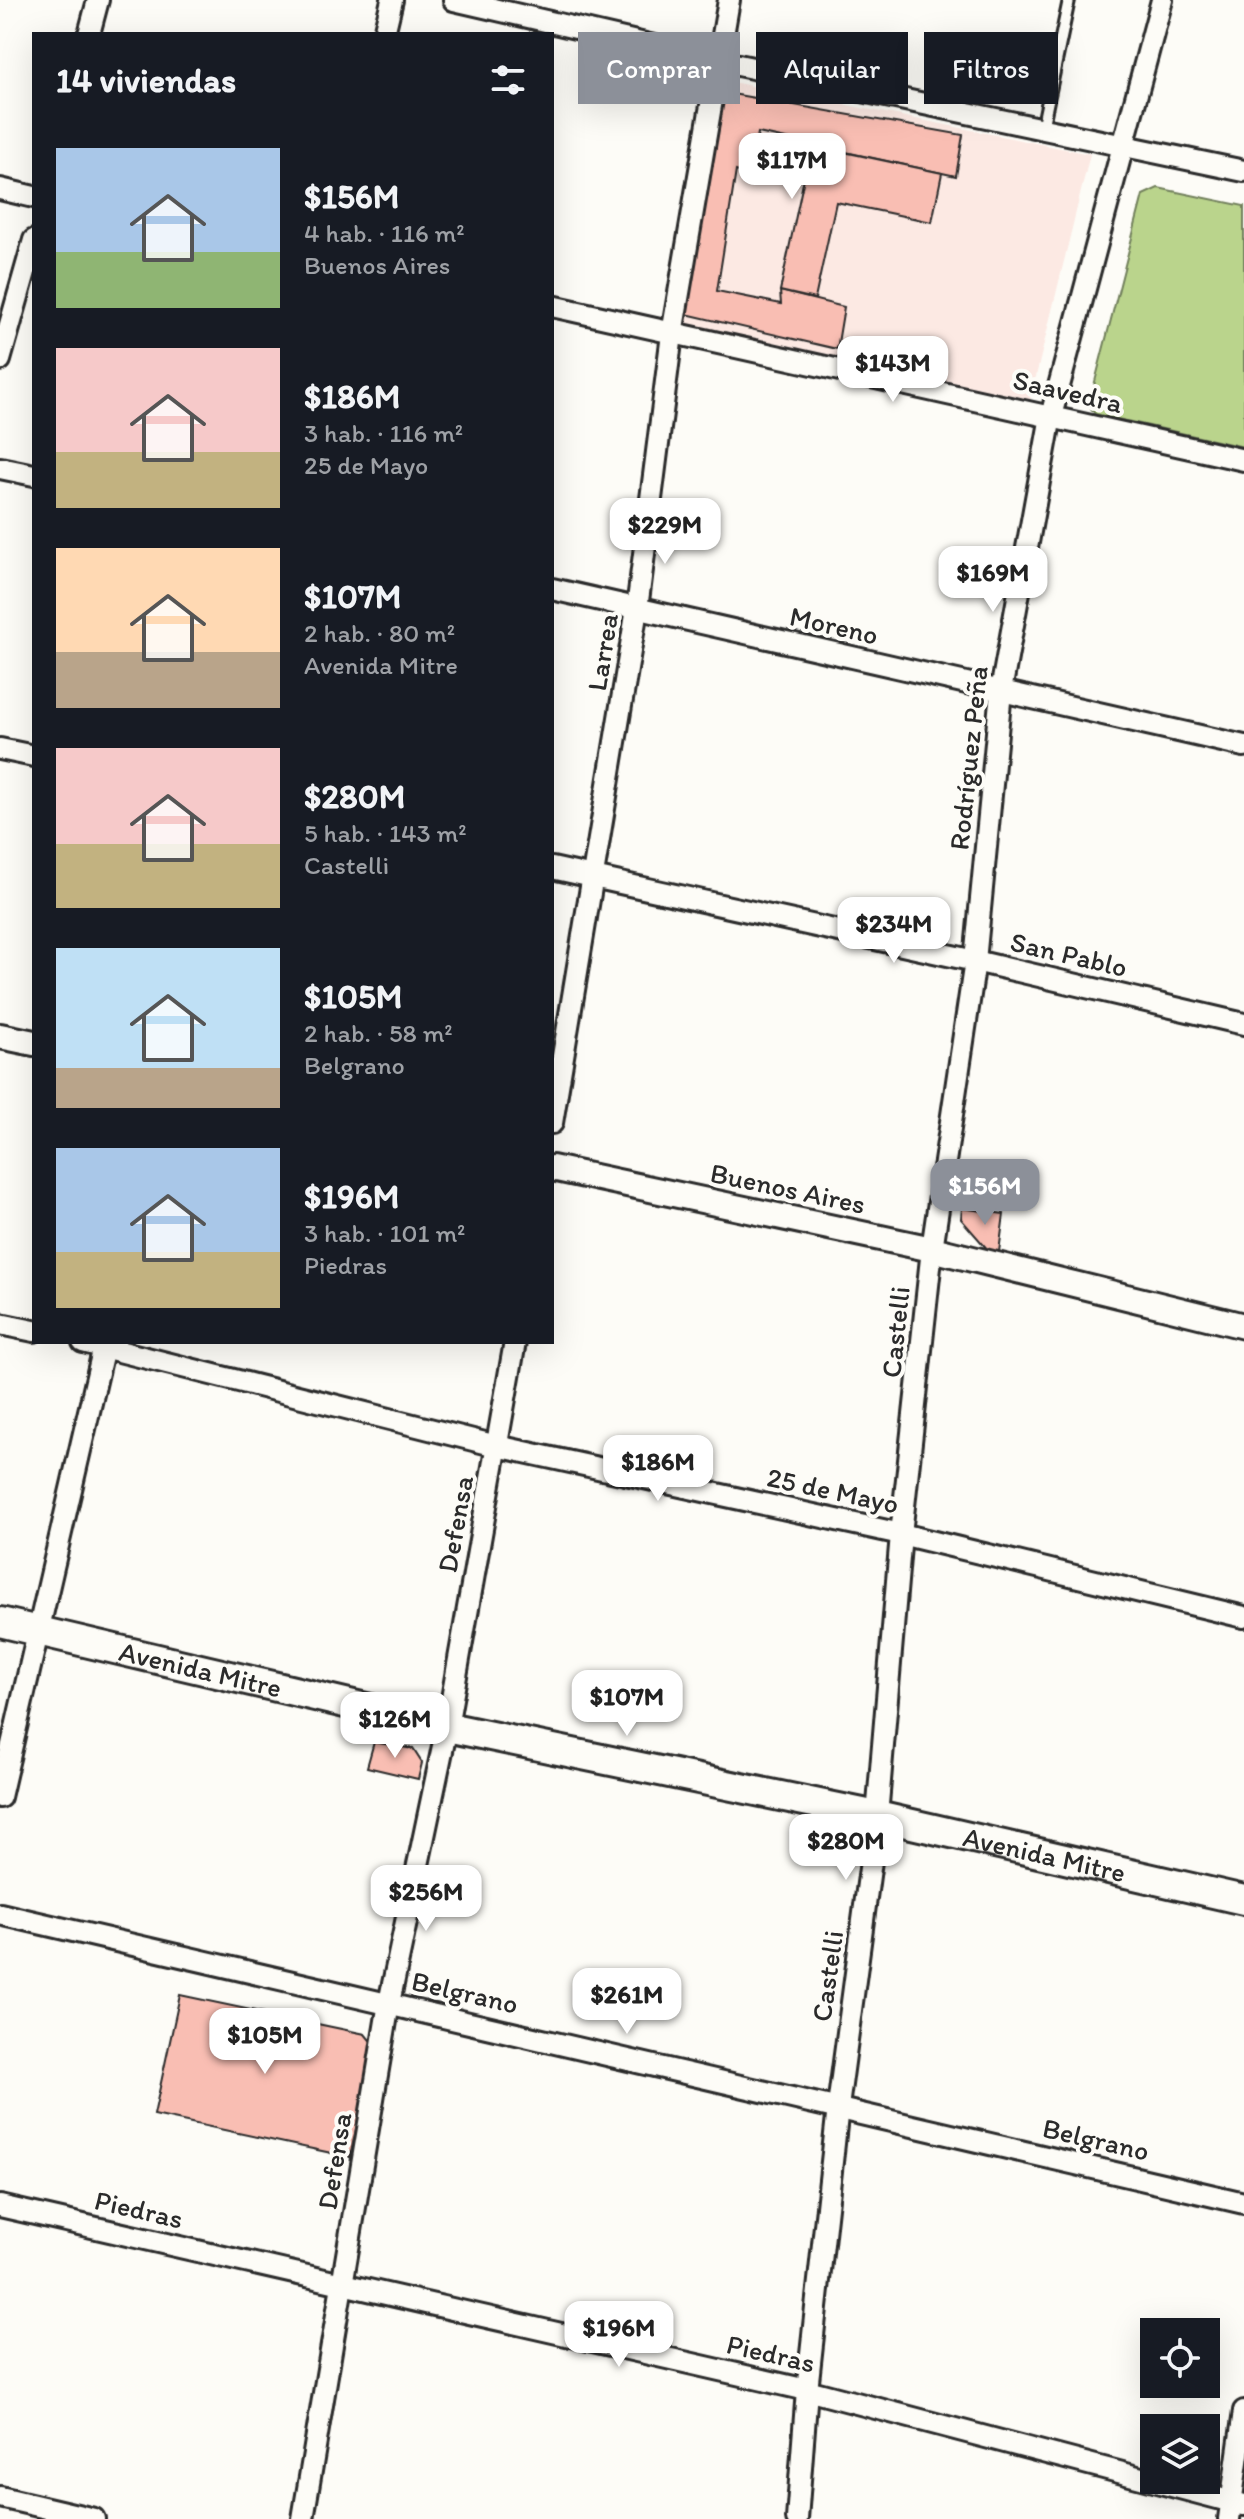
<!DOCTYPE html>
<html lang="es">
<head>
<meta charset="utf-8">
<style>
  :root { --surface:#171b24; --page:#242831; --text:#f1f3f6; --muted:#9ea1a6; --accent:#8c9099 }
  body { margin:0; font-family:Itim,sans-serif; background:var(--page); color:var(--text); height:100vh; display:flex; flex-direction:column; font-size:30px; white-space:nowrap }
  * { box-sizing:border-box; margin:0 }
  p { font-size:26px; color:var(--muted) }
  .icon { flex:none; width:44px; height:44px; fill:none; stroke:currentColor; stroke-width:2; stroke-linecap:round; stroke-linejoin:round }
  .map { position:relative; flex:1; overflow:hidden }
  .sheet { position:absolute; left:32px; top:32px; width:522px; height:1312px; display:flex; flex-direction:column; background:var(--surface); border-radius:0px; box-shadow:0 8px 32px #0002 }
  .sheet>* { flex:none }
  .hud { position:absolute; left:578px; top:32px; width:546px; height:72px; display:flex; gap:16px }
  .tools { position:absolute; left:1140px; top:2318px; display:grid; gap:16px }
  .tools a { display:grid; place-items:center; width:80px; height:80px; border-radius:0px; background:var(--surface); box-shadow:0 8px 32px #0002; font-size:40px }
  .price { position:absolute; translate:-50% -68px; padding:0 18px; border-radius:16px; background:#fff; color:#222; font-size:26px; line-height:52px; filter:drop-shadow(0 2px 4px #0008) }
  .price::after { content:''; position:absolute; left:50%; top:48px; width:24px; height:18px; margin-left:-12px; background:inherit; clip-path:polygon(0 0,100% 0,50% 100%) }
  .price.selected { background:var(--accent); color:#fff }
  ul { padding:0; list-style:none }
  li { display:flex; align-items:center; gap:24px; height:200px; padding:0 24px }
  li span { display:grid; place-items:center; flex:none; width:224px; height:160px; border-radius:0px; color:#555 }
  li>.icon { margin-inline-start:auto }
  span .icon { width:96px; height:96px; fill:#fffc; stroke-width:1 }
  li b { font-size:34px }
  h2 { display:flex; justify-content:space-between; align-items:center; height:96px; padding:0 24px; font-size:34px }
  .tag { padding:0 28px; border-radius:0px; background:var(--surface); box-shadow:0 8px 32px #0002; font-size:28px; line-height:72px }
  .tag.selected { background:var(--accent); color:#fff }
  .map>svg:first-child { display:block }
  .built { fill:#fce9e3 }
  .green { fill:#bad48c; stroke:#72805c; stroke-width:2 }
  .building { fill:#f9beb3; stroke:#2b2b2b; stroke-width:2 }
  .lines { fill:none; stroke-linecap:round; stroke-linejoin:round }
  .service-casing { stroke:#2b2b2b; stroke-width:16 }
  .minor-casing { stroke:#2b2b2b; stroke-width:26 }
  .tertiary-casing { stroke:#2b2b2b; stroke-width:30 }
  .secondary-casing { stroke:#2b2b2b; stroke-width:34 }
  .service { stroke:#fdfcf7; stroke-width:10 }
  .minor { stroke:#fdfcf7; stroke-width:20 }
  .tertiary { stroke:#fdfcf7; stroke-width:24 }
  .secondary { stroke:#fdfcf7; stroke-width:28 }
  .labels { text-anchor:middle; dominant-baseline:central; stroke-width:8; stroke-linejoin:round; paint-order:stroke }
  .street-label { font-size:28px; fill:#2b2b2b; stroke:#fdfcf7 }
</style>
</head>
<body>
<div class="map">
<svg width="1244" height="2519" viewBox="0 0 1244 2519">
  <rect width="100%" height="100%" fill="#fdfcf7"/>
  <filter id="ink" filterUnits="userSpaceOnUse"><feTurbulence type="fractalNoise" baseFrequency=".0125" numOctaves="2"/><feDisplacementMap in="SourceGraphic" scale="16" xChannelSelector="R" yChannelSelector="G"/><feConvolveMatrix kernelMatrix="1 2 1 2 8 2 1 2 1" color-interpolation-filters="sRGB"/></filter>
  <g filter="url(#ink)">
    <polygon class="built" points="717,79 1090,154 1030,401 678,322"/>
    <polygon class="green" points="1158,188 1244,206 1244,447 1095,414 1089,405 1143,195"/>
    <g class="building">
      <polygon points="721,92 963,135 956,176 758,133 749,175 736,171 717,291 781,304 780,291 844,307 837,349 686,314"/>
      <polygon points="811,145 942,173 932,222 836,202 815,299 780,291"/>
      <polygon points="962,1208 1004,1214 999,1252 989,1251 961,1219"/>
      <polygon points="374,1742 413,1749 422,1763 418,1779 367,1767"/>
      <polygon points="180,1995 365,2034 374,2045 350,2157 154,2115"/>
    </g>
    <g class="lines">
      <defs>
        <polyline id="service" points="1042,129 1069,0"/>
        <g id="minor">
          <polyline points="454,0 719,61 1244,171"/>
          <polyline points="89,34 98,0"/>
          <polyline points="384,34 392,0"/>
          <polyline points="0,189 34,197"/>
          <polyline points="552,306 1244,460"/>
          <polyline points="0,360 34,240"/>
          <polyline points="0,468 34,475"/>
          <polyline points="552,589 1244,746"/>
          <polyline points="0,749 34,756"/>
          <polyline points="552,868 975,961 1244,1024"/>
          <polyline points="552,1123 637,609 672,334 729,0"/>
          <polyline points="0,1324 34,1331"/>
          <polyline points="83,1342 497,1446 901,1534 1244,1617"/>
          <polyline points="0,1797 105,1342"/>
          <polyline points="0,1914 1244,2203"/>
          <polyline points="0,2206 807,2390 1244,2505"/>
          <polyline points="0,2497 94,2519"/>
          <polyline points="303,2519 389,2003 447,1727 515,1342"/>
          <polyline points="797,2519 807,2390 838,2107 877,1816 901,1534 932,1249 975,961 1001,691 1051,416 1162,0"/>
          <polyline points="1229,2519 1244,2411"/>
        </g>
        <g id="tertiary">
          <polyline points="0,1036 34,1043"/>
          <polyline points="552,1168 932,1249 1244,1326"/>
        </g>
        <g id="secondary">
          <path id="s1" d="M0,1622l447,105 430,89 367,84"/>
        </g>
      </defs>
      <use href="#service" class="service-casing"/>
      <use href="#minor" class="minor-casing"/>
      <use href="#tertiary" class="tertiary-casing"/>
      <use href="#secondary" class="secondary-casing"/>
      <use href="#service" class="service"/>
      <use href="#minor" class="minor"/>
      <use href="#tertiary" class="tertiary"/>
      <use href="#secondary" class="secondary"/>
    </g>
  </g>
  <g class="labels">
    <g class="street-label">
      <text transform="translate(1068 391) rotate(13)">Saavedra</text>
      <text transform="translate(834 625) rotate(13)">Moreno</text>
      <text transform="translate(602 652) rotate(-81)">Larrea</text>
      <text transform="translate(968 758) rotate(-84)">Rodríguez Peña</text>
      <text transform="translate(1069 954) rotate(13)">San Pablo</text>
      <text transform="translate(788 1188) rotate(12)">Buenos Aires</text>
      <text transform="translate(895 1332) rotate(-84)">Castelli</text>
      <text transform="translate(833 1490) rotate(12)">25 de Mayo</text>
      <text transform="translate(455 1524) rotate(-80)">Defensa</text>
      <text stroke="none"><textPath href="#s1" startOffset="206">Avenida Mitre</textPath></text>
      <text stroke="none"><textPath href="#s1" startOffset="1070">Avenida Mitre</textPath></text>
      <text transform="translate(827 1976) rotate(-82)">Castelli</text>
      <text transform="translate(465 1992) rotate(13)">Belgrano</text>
      <text transform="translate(1096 2139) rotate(13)">Belgrano</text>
      <text transform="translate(334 2161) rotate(-81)">Defensa</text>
      <text transform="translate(139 2209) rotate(13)">Piedras</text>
      <text transform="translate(771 2353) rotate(13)">Piedras</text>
    </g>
  </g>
</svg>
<div class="tools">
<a><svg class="icon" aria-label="locate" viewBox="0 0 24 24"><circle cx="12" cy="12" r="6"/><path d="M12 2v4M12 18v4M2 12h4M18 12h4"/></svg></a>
<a><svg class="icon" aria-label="layers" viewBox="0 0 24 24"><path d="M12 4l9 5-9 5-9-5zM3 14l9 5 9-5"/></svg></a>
</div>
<b class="price" style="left:792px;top:201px">$117M</b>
<b class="price" style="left:893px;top:404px">$143M</b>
<b class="price" style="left:665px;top:566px">$229M</b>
<b class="price" style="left:993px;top:614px">$169M</b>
<b class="price" style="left:894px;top:965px">$234M</b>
<b class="price selected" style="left:985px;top:1227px">$156M</b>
<b class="price" style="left:658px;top:1503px">$186M</b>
<b class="price" style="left:627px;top:1738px">$107M</b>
<b class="price" style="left:395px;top:1760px">$126M</b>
<b class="price" style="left:846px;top:1882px">$280M</b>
<b class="price" style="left:426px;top:1933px">$256M</b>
<b class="price" style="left:627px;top:2036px">$261M</b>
<b class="price" style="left:265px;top:2076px">$105M</b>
<b class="price" style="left:619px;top:2369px">$196M</b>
<div class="hud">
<a class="tag selected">Comprar</a>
<a class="tag">Alquilar</a>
<a class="tag">Filtros</a>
</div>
<section class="sheet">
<h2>14 viviendas<svg class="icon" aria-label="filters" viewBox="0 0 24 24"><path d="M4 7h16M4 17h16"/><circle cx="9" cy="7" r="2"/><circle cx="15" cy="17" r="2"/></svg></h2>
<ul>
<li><span style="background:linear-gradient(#a9c7e8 65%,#8fb573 0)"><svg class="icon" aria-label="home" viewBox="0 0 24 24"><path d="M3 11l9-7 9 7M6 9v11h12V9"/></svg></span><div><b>$156M</b><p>4 hab. · 116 m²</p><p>Buenos Aires</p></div></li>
<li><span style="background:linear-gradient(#f6c9c9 65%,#c2b280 0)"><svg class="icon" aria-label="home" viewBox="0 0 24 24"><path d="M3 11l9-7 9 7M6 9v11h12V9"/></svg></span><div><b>$186M</b><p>3 hab. · 116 m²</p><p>25 de Mayo</p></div></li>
<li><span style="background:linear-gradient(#ffd9b3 65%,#b9a48a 0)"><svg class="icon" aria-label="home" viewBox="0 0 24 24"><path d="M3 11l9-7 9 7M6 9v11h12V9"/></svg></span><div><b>$107M</b><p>2 hab. · 80 m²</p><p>Avenida Mitre</p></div></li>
<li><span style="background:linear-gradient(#f6c9c9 60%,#c2b280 0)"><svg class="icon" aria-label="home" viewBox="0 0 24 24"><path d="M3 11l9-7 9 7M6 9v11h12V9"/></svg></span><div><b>$280M</b><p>5 hab. · 143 m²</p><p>Castelli</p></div></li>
<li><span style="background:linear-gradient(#bfe0f5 75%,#b9a48a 0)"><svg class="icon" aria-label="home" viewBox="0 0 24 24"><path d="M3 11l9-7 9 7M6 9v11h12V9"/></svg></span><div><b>$105M</b><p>2 hab. · 58 m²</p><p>Belgrano</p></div></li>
<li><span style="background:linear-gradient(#a9c7e8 65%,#c2b280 0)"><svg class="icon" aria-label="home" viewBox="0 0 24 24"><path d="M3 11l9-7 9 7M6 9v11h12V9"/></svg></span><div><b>$196M</b><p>3 hab. · 101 m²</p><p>Piedras</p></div></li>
</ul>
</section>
</div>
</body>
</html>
